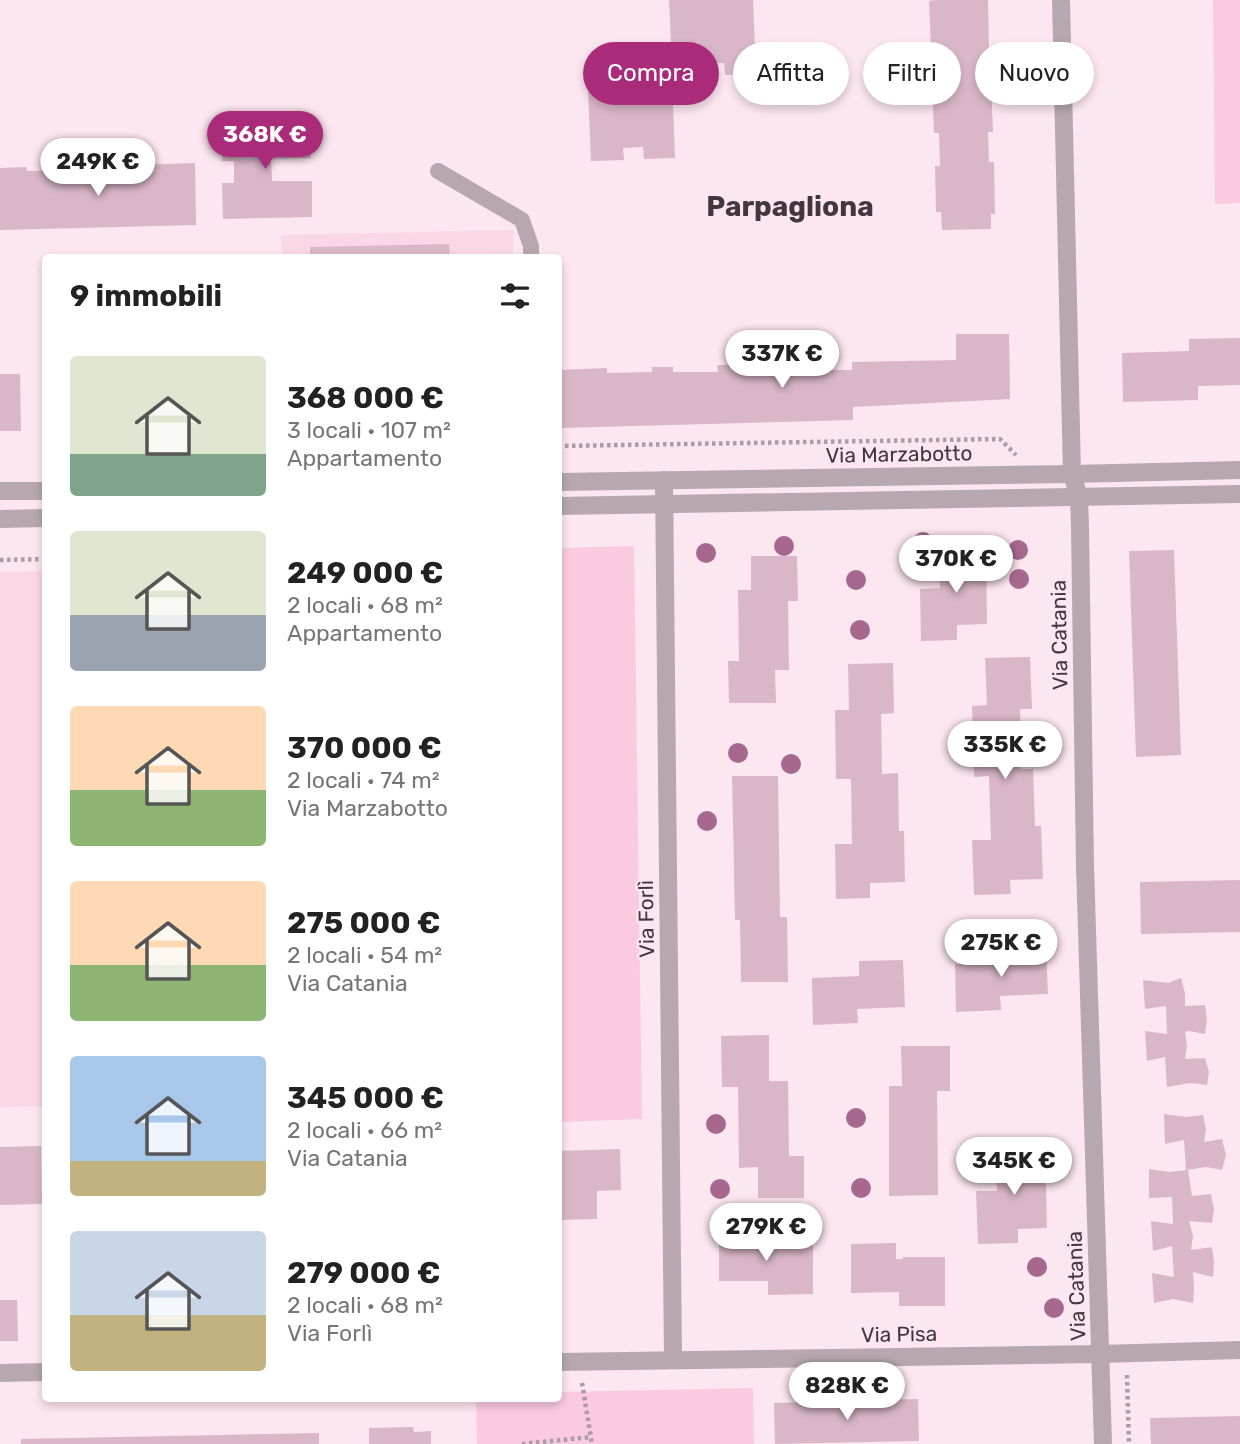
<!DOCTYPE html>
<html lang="it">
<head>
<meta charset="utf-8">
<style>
  :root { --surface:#fff; --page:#f2f2f2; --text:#222; --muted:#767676; --accent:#aa2b7a }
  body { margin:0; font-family:Rubik,sans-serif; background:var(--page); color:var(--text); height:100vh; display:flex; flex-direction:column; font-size:26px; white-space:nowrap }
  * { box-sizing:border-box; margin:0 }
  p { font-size:23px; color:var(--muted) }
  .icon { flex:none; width:38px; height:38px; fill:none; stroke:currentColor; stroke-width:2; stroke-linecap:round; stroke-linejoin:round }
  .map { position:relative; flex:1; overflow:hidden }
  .panel { position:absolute; left:42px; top:254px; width:520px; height:1148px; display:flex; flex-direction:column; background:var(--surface); border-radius:7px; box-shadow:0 4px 10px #0003 }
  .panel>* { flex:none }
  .hud { position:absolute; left:583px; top:42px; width:551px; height:63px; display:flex; gap:14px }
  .price { position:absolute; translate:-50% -60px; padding:0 16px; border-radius:24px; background:#fff; color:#222; font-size:23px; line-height:46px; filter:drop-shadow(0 2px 4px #0008) }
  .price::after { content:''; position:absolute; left:50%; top:42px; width:21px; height:16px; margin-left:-10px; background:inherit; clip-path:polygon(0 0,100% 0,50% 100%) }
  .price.current { background:var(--accent); color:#fff }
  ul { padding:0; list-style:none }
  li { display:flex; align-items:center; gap:21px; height:175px; padding:0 28px }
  li span { display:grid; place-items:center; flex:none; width:196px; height:140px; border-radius:7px; color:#555 }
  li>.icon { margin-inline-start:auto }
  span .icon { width:84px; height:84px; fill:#fffc; stroke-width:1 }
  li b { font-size:30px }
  h2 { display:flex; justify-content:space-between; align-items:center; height:84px; padding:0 28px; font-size:30px }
  .chip { padding:0 24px; border-radius:32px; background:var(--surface); box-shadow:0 4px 10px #0003; font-size:24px; line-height:63px }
  .chip.current { background:var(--accent); color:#fff }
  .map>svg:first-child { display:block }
  .built { fill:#fad7e7 }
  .green { fill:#facae1 }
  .building { fill:#dab7c8 }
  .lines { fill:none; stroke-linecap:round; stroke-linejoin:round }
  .path { stroke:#ae9ba4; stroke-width:4.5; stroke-dasharray:3.5 3.5; stroke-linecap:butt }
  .lane { stroke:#b7a7af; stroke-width:16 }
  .street { stroke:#b7a7af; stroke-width:18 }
  .tree { fill:#a76890 }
  .labels { text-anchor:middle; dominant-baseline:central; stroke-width:5; stroke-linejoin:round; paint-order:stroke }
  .street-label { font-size:21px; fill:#44363d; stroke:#fce6f0 }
  .district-label { font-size:28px; font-weight:bold; fill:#44363d; stroke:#fce6f0 }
</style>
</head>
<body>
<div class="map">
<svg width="1240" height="1444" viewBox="0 0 1240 1444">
  <rect width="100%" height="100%" fill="#fce6f0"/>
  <g class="built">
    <polygon points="514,230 513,257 282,257 281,235"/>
    <polygon points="45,571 45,1106 0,1107 0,572"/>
  </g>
  <g class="green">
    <polygon points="1213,0 1240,0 1240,203 1215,204"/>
    <polygon points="634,546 642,1119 558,1122 558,548"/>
    <polygon points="753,1388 754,1444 477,1444 476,1398 558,1398 558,1392"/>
  </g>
  <g class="building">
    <polygon points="669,0 753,0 756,74 725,75 724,63 703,64 704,76 672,77 675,158 644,159 643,147 623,148 624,160 591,161 587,66 620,65 620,79 641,78 641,64 672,63"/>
    <polygon points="935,0 988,0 989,50 986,50 987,80 991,80 993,132 988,132 989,162 994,162 995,214 991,214 991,229 942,230 941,212 936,212 935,166 940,166 939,133 934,133 932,85 938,85 936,49 931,49 929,1"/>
    <polygon points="310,123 311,158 271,159 272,181 312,181 312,217 223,219 222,183 234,183 234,161 222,161 221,125"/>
    <polygon points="195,163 196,225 0,230 0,168 26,167 27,171 74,170 74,166 92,166 92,171 137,170 137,165"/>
    <polygon points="449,244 450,257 310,257 310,247"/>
    <polygon points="956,334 1009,334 1010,399 853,407 853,420 559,428 558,370 607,368 607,373 652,372 652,367 673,367 673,372 718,372 717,365 737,365 737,371 793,371 793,364 816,364 816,370 852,370 852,362 956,360"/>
    <polygon points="1240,338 1240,385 1198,386 1198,400 1123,402 1122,353 1189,351 1189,339"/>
    <polygon points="0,374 20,374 21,431 0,431"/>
    <polygon points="986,547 987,624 957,625 957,640 921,641 920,589 940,588 940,548"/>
    <polygon points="1174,550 1181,755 1136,757 1129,551"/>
    <polygon points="751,556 797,556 798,601 788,601 789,670 775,670 776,703 729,703 728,661 739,661 738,590 751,590"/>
    <polygon points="1030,657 1032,709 1020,709 1021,769 1033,769 1035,826 1041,826 1043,879 1010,880 1011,894 974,895 972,840 991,840 989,776 974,777 972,706 987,705 985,658"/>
    <polygon points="893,663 894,713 881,714 882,774 898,773 899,831 904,831 905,882 870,883 870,898 836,899 835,844 852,844 851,779 836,779 835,710 849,710 848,664"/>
    <polygon points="732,776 778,776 780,917 787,917 788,982 741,982 740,920 735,920"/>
    <polygon points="1240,880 1240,932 1141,934 1140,882"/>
    <polygon points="1046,947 1048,994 1000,996 1001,1010 956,1012 955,964 1002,963 1002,948"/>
    <polygon points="903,960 905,1007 857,1009 858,1023 813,1025 812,978 859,976 859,961"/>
    <polygon points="1181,978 1185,993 1185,1006 1205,1005 1207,1019 1205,1034 1189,1031 1185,1032 1187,1046 1185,1059 1205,1058 1209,1072 1207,1085 1190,1083 1167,1087 1165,1057 1147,1061 1145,1031 1167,1034 1166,1006 1145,1009 1143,980 1168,983"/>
    <polygon points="769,1035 769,1081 788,1081 789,1156 804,1156 804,1198 758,1198 758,1167 739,1168 738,1087 722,1087 721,1036"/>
    <polygon points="901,1046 950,1046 950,1091 937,1091 938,1195 889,1196 889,1086 902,1086"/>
    <polygon points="1164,1114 1186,1117 1203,1115 1206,1129 1204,1142 1222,1139 1226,1155 1222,1170 1206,1167 1186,1170 1184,1140 1165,1144"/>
    <polygon points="41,1146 42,1204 0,1205 0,1147"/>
    <polygon points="1045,1148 1047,1228 1018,1229 1018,1243 978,1244 976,1191 997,1191 996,1149"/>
    <polygon points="620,1149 621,1190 597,1191 597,1219 558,1220 558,1151"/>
    <polygon points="1149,1169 1170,1172 1188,1170 1192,1196 1211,1194 1214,1209 1212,1223 1189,1221 1193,1236 1191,1250 1212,1247 1214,1262 1213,1277 1193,1272 1194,1288 1193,1303 1173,1299 1154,1303 1152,1273 1174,1277 1172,1246 1153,1251 1151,1221 1173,1224 1172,1197 1149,1198"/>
    <polygon points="719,1232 764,1232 764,1247 771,1247 771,1246 813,1245 813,1294 768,1295 768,1281 719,1281"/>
    <polygon points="896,1243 896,1259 903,1259 903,1257 945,1257 945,1306 899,1306 899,1292 851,1293 851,1244"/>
    <polygon points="0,1300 17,1300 18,1341 0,1341"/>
    <polygon points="918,1399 919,1441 775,1444 774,1403"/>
    <polygon points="1240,1416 1240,1444 1151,1444 1150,1418"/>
    <polygon points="413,1427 414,1432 431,1431 431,1444 369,1444 369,1428"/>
    <polygon points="319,1433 319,1444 21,1444 21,1439"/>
  </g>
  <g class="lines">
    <g class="path">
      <polyline points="558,446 1000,439 1016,455"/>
      <polyline points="0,560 46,559"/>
      <polyline points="1127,1375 1129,1444"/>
      <polyline points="582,1383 592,1444"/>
      <polyline points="522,1444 591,1437"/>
    </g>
    <polyline class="lane" points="438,171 522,220 531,246 531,257"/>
    <g class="street">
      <polyline points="1061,0 1072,474 1079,497 1080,528 1085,866 1103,1444"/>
      <polyline points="664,480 673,1359"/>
      <polyline points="558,482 1072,474 1240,470"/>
      <polyline points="0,491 46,491"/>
      <polyline points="558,506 1240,494"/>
      <polyline points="0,519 46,518"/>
      <polyline points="558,1362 1100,1354 1240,1350"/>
      <polyline points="0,1373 46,1372"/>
    </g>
  </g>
  <g class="tree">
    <circle cx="923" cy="542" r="10"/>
    <circle cx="784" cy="546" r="10"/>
    <circle cx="1018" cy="550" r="10"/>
    <circle cx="706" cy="553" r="10"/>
    <circle cx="1019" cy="579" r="10"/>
    <circle cx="856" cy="580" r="10"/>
    <circle cx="860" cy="630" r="10"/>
    <circle cx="738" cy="753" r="10"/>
    <circle cx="791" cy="764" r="10"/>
    <circle cx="707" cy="821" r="10"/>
    <circle cx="856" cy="1118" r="10"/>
    <circle cx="716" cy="1124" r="10"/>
    <circle cx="861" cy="1188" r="10"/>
    <circle cx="720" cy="1189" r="10"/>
    <circle cx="1037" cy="1267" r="10"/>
    <circle cx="1054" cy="1308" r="10"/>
  </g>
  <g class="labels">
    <g class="street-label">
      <text transform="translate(899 454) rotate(-1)">Via Marzabotto</text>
      <text transform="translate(1059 635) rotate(-91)">Via Catania</text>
      <text transform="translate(646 919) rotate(-91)">Via Forlì</text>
      <text transform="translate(1076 1286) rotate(-92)">Via Catania</text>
      <text transform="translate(899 1334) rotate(-1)">Via Pisa</text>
    </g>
    <g class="district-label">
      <text x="790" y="206">Parpagliona</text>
    </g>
  </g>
</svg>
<b class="price current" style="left:265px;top:171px">368K €</b>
<b class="price" style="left:98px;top:198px">249K €</b>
<b class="price" style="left:782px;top:390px">337K €</b>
<b class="price" style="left:956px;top:595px">370K €</b>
<b class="price" style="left:1005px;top:781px">335K €</b>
<b class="price" style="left:1001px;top:979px">275K €</b>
<b class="price" style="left:1014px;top:1197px">345K €</b>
<b class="price" style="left:766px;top:1263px">279K €</b>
<b class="price" style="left:847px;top:1422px">828K €</b>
<div class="hud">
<a class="chip current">Compra</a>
<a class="chip">Affitta</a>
<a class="chip">Filtri</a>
<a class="chip">Nuovo</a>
</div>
<section class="panel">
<h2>9 immobili<svg class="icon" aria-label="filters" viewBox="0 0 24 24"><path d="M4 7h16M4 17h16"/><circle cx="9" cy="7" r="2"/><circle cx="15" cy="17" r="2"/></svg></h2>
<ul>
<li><span style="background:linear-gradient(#dfe7d0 70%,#7fa58c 0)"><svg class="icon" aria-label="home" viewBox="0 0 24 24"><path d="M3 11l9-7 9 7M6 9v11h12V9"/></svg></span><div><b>368 000 €</b><p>3 locali · 107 m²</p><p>Appartamento</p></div></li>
<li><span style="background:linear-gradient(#dfe7d0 60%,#9aa5b1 0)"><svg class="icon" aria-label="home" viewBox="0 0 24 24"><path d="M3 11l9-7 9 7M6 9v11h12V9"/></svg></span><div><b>249 000 €</b><p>2 locali · 68 m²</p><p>Appartamento</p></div></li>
<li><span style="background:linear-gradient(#ffd9b3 60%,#8fb573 0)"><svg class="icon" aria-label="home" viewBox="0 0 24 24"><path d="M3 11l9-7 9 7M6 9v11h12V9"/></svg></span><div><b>370 000 €</b><p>2 locali · 74 m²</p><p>Via Marzabotto</p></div></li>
<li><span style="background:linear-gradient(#ffd9b3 60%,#8fb573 0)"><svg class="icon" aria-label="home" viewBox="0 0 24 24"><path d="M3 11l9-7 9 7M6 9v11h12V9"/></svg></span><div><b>275 000 €</b><p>2 locali · 54 m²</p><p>Via Catania</p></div></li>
<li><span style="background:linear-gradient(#a9c7e8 75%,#c2b280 0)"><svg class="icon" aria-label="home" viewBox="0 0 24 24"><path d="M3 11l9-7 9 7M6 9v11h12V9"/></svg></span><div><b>345 000 €</b><p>2 locali · 66 m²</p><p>Via Catania</p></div></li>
<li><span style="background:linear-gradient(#c9d6e8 60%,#c2b280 0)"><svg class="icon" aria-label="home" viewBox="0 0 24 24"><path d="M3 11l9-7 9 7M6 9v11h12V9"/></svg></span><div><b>279 000 €</b><p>2 locali · 68 m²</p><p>Via Forlì</p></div></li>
</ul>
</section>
</div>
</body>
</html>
